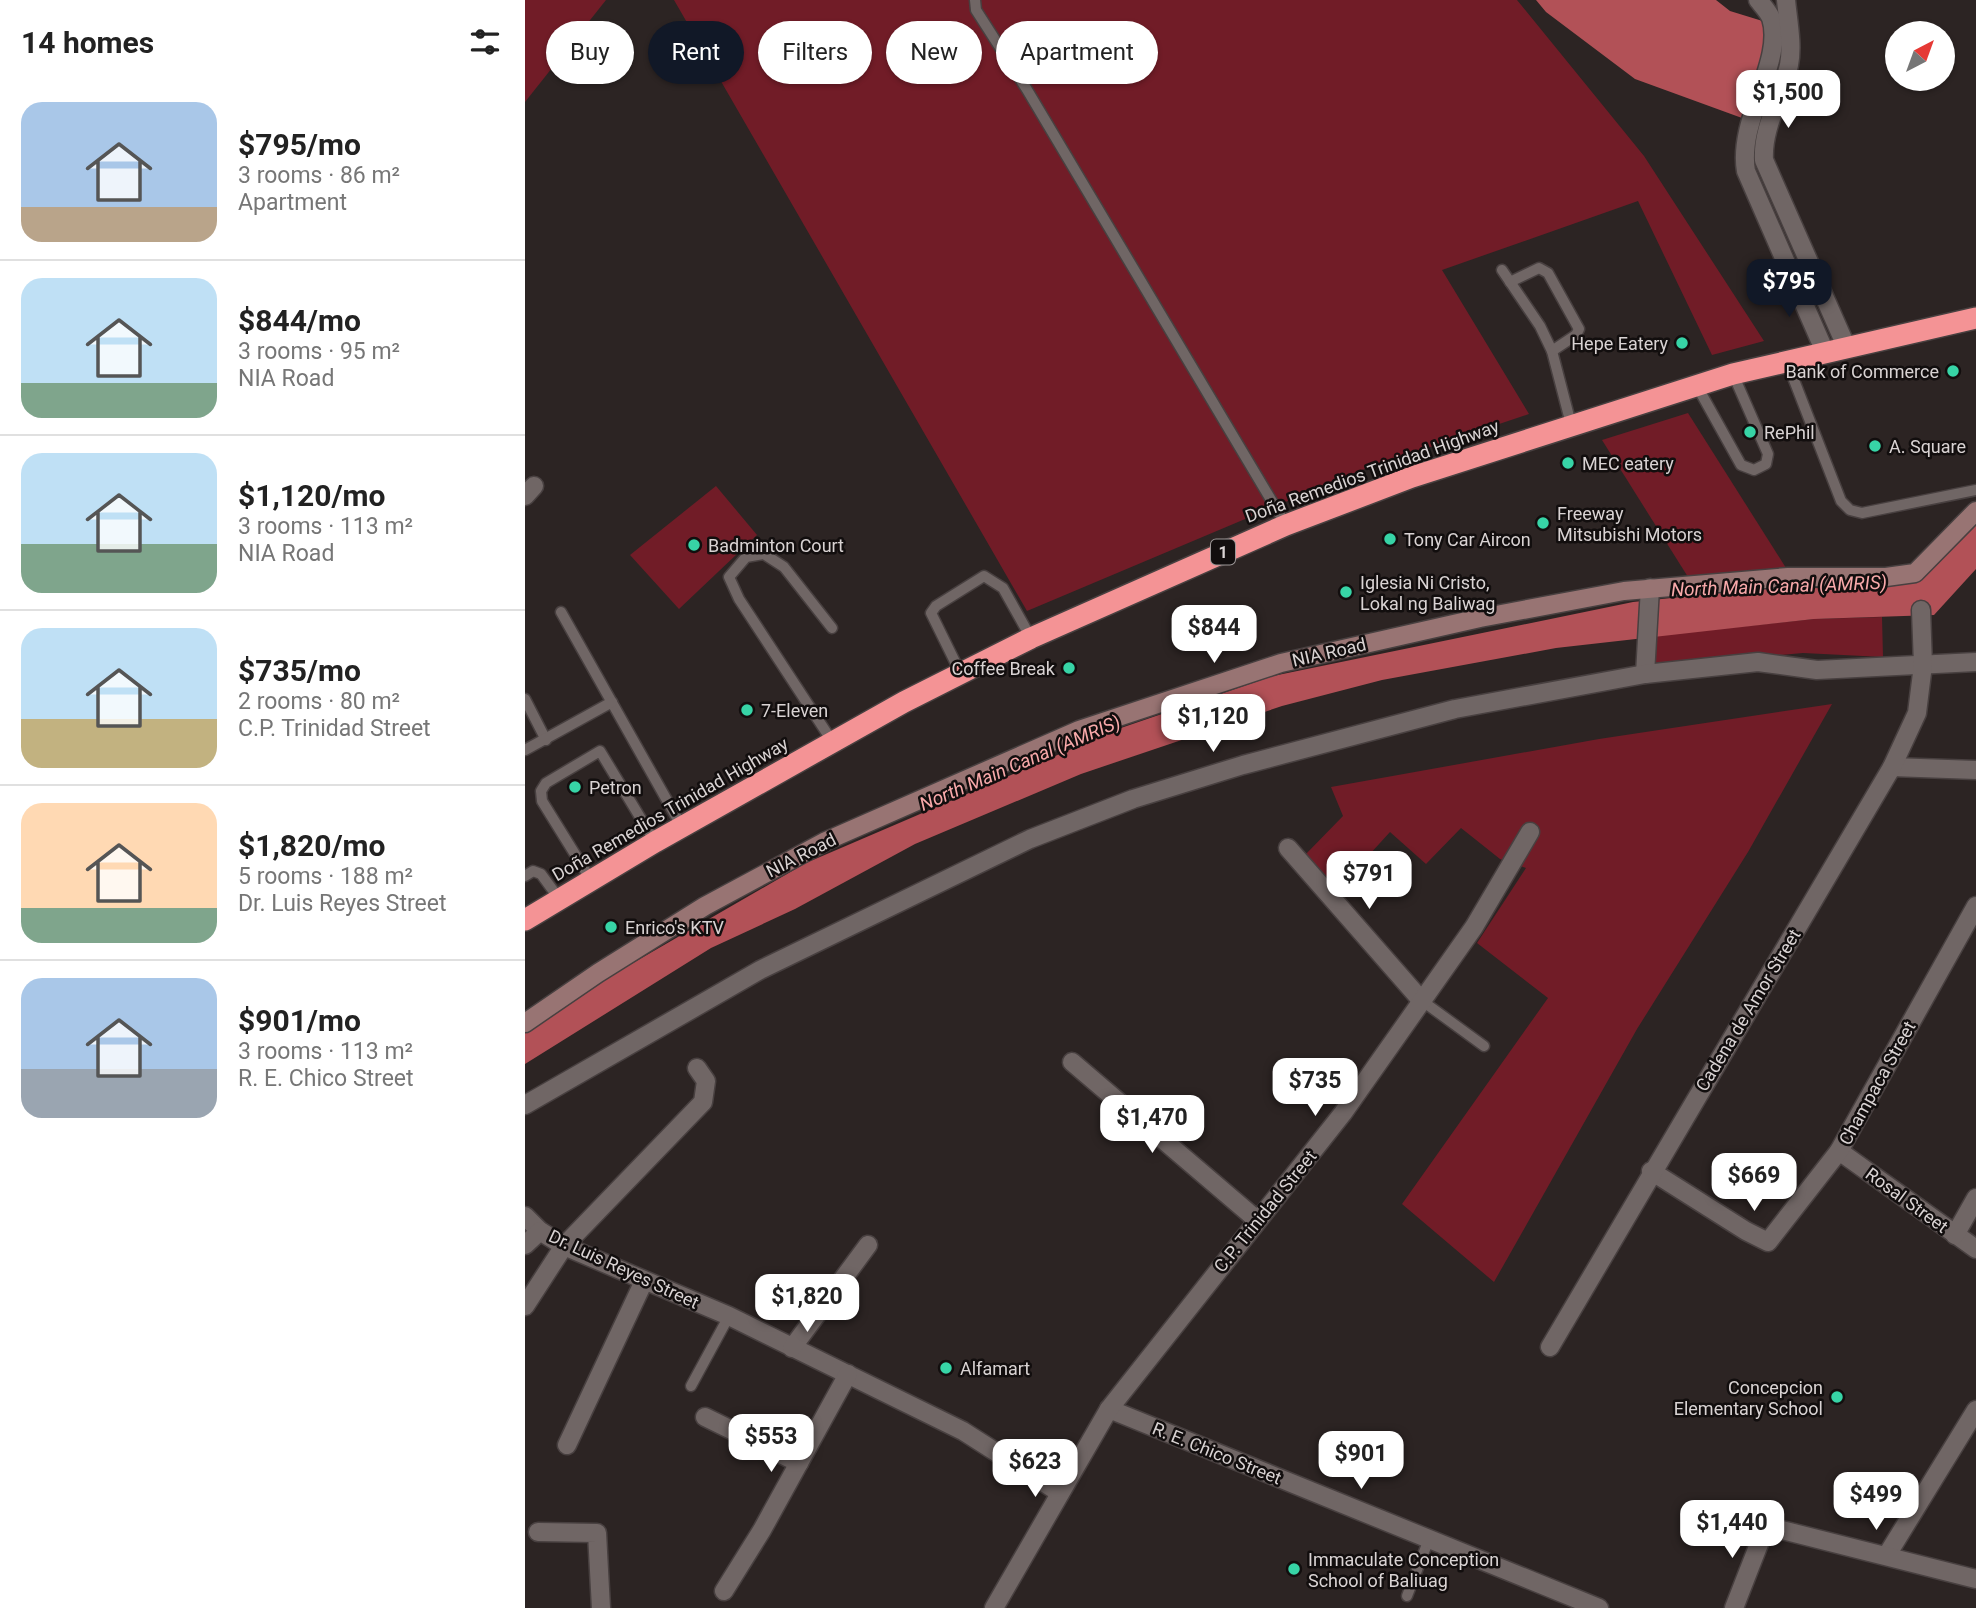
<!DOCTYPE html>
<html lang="en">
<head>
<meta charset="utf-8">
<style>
  :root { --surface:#fff; --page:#f6f6f6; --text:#222; --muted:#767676; --line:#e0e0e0; --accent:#111827 }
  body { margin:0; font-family:Roboto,sans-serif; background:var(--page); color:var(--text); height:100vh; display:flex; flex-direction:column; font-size:26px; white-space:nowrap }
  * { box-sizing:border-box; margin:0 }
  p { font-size:23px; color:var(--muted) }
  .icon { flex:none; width:38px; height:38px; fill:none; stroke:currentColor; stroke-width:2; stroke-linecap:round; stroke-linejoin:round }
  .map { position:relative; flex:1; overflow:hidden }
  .drawer { display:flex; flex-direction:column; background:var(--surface); width:525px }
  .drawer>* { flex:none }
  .hud { position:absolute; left:21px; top:21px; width:665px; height:63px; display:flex; gap:14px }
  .needle { width:46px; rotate:41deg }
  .fabs { position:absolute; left:1360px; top:21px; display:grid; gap:14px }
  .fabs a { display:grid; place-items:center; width:70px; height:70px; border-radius:50%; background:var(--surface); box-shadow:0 2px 5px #0004; font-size:35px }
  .price { position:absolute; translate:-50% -60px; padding:0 16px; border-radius:14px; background:#fff; color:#222; font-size:23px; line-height:46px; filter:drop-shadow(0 2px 4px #0008) }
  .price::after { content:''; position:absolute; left:50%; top:42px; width:21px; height:16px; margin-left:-10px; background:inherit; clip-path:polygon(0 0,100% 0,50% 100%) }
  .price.selected { background:var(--accent); color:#fff }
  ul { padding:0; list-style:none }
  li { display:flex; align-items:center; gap:21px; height:175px; padding:0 21px }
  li+li { border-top:2px solid var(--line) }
  li span { display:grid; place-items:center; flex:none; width:196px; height:140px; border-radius:21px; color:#555 }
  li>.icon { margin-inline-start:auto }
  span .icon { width:84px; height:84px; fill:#fffc; stroke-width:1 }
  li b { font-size:30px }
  h2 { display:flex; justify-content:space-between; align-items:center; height:84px; padding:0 21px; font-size:30px }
  .chip { padding:0 24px; border-radius:32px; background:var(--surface); box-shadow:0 2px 5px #0004; font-size:24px; line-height:63px }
  .chip.selected { background:var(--accent); color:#fff }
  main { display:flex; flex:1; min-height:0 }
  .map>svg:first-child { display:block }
  .green { fill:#711c27 }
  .water { fill:#b25157 }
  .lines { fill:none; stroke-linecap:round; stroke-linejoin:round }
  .lane-casing { stroke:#484040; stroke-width:13 }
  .street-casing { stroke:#484040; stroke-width:21 }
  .secondary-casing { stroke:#484040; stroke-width:21 }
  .highway-casing { stroke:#484040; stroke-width:24 }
  .lane { stroke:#706665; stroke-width:10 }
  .street { stroke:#706665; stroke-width:18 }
  .secondary { stroke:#987473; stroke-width:18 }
  .highway { stroke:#f49395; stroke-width:21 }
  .poi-dot { fill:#37d4a6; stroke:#120e0e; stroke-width:2.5 }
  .labels { text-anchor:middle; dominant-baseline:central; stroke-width:5; stroke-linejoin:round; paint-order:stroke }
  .shield { fill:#120e0e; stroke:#9d9898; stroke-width:2 }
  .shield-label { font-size:16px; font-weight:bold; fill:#d9d3d3 }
  .poi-label { font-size:18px; fill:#d9d3d3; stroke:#120e0e; text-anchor:start }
  .street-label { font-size:18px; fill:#d9d3d3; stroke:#120e0e }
  .water-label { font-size:19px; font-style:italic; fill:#f8a9aa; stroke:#120e0e }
</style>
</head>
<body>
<main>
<section class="drawer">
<h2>14 homes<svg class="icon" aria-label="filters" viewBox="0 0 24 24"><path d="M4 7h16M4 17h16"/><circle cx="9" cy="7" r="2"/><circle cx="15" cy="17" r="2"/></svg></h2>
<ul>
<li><span style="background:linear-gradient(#a9c7e8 75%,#b9a48a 0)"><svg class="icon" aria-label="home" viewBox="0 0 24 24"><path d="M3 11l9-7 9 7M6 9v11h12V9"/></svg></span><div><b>$795/mo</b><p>3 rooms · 86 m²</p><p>Apartment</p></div></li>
<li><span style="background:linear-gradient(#bfe0f5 75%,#7fa58c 0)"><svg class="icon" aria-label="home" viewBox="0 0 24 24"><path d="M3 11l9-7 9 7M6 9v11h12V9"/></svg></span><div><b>$844/mo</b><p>3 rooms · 95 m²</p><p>NIA Road</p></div></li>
<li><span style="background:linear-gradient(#bfe0f5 65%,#7fa58c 0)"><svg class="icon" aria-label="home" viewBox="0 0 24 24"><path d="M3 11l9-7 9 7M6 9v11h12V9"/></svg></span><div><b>$1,120/mo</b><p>3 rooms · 113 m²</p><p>NIA Road</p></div></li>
<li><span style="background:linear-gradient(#bfe0f5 65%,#c2b280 0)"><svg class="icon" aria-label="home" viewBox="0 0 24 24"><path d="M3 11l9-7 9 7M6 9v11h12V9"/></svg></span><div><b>$735/mo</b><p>2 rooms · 80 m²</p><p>C.P. Trinidad Street</p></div></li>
<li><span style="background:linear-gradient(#ffd9b3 75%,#7fa58c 0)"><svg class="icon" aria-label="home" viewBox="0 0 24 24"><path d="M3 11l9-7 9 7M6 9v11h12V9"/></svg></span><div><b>$1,820/mo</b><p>5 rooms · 188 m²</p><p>Dr. Luis Reyes Street</p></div></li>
<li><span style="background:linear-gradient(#a9c7e8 65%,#9aa5b1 0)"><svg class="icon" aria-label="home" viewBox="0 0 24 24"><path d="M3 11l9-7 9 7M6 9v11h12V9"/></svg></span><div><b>$901/mo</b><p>3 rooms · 113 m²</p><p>R. E. Chico Street</p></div></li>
</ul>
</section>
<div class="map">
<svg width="1451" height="1608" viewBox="0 0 1451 1608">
  <rect width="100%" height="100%" fill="#2c2423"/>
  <g class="green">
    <polygon points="0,0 81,0 0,102"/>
    <polygon points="149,0 992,0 1119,156 1239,341 1187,355 1113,201 917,270 1004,414 834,471 502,611"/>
    <polygon points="1163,413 1261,568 1163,577 1077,440"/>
    <polygon points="191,486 232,535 154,609 105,555"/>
    <polygon points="1357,617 1358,657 1278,653 1128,667 1128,636 1289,619"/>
    <polygon points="1307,704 1223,852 1112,1029 969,1282 877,1204 1023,998 952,943 1001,868 975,859 936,828 901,864 865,832 813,889 780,855 818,816 806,787 1074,739"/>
  </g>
  <g class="water">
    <polygon points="1011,0 1191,0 1205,11 1244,23 1243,47 1217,118 1110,79 1021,12"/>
    <polygon points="1451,520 1451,569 1409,615 1289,619 1031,648 857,680 757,706 556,774 390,844 270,909 186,948 0,1064 0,1033 56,993 281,863 593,729 748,676 1108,602 1233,589 1353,587 1390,582 1413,564"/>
  </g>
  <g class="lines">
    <defs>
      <g id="lane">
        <polyline points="450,0 451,10 501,88 761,525"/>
        <polyline points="977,270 1015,326 1027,351 1046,424"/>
        <polyline points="985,282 1014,268 1023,273 1054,329 1051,335 1027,351"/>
        <polyline points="1262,362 1316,501 1325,510 1337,513 1451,490"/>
        <polyline points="1172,386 1216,465 1229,470 1241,464 1243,454 1208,374"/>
        <polyline points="36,612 157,827"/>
        <polyline points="307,628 259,567 239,554 221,557 204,577 214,599 307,741"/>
        <polyline points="436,674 406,613 411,606 459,576 478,588 506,638"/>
        <polyline points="0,699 21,740"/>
        <polyline points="0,750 87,702"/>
        <polyline points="0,876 8,871 16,874 35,900"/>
        <polyline points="66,880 17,801 16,791 21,783 75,751 130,842"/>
        <polyline points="896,1000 959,1046"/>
        <polyline points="166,1386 204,1316"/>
        <polyline points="882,1596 904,1539"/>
      </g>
      <g id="street">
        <path d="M1233,0c4,5 10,11 13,18 14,42 -34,102 -25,153l79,181"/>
        <path d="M1261,0c2,21 7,45 3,65 -7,32 -27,62 -25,95l82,186"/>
        <polyline points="0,496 9,486"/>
        <polyline points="1120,674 1125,588"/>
        <polyline points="1367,767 1451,770"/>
        <polyline points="763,848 896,1000"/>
        <polyline points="547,1062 732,1220"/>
        <polyline points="0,1105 235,970 505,839 608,799 718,765 930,709 1120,674 1233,662 1292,670 1451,662"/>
        <polyline points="1314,1151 1451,1249"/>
        <polyline points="1126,1171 1221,1231 1243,1242 1314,1151 1451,906"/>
        <polyline points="0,1216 15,1231 39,1246 204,1316 438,1431 535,1493"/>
        <polyline points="1430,1235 1451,1198"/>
        <polyline points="0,1245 15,1231"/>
        <polyline points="0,1306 39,1246 178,1102 181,1081 172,1068"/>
        <polyline points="1025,1347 1367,767 1392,713 1398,665 1396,610"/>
        <polyline points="267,1348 343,1245"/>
        <polyline points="584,1409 1074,1608"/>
        <polyline points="180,1417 274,1463"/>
        <polyline points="42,1445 119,1281"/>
        <polyline points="13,1532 72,1533 76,1608"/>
        <polyline points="1362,1555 1451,1410"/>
        <polyline points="199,1591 237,1530 323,1374"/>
        <polyline points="469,1608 584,1409 818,1113 949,927 1005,832"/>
        <polyline points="1209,1608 1241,1526 1451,1579"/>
      </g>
      <polyline id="secondary" points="0,1023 73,973 180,906 301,841 554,730 756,663 955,618 1099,591 1263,577 1361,577 1390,573 1451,511"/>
      <polyline id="highway" points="0,920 130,842 379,702 506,638 761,525 887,477 1208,374 1451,318"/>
    </defs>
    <use href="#lane" class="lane-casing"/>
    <use href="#street" class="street-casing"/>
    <use href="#secondary" class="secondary-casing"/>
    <use href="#highway" class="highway-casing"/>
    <use href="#lane" class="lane"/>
    <use href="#street" class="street"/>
    <use href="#secondary" class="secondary"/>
    <use href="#highway" class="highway"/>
  </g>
  <g class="poi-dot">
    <circle cx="1157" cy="343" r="7"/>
    <circle cx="1428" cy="371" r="7"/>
    <circle cx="1225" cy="432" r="7"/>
    <circle cx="1350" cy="446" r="7"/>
    <circle cx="1043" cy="463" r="7"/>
    <circle cx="1018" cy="523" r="7"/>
    <circle cx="865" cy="539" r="7"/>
    <circle cx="169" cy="545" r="7"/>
    <circle cx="821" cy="592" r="7"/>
    <circle cx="544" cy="668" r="7"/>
    <circle cx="222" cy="710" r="7"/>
    <circle cx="50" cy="787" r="7"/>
    <circle cx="86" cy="927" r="7"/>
    <circle cx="421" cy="1368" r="7"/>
    <circle cx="1312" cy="1397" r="7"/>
    <circle cx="769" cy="1569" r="7"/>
  </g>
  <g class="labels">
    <rect class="shield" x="686" y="539.5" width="24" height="25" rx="5"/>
    <g class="shield-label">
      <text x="698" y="552">1</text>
    </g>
    <g class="poi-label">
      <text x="1143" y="343" text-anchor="end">Hepe Eatery</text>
      <text x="1414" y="371" text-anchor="end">Bank of Commerce</text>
      <text x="1239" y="432">RePhil</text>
      <text x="1364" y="446">A. Square</text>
      <text x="1057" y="463">MEC eatery</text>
      <text x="1032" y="513">Freeway<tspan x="1032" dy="21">Mitsubishi Motors</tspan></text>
      <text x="879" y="539">Tony Car Aircon</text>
      <text x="183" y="545">Badminton Court</text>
      <text x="835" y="582">Iglesia Ni Cristo,<tspan x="835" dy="21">Lokal ng Baliwag</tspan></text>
      <text x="530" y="668" text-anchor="end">Coffee Break</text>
      <text x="236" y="710">7-Eleven</text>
      <text x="64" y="787">Petron</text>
      <text x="100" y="927">Enrico's KTV</text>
      <text x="435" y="1368">Alfamart</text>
      <text x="1298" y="1387" text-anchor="end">Concepcion<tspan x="1298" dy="21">Elementary School</tspan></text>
      <text x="783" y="1559">Immaculate Conception<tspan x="783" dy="21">School of Baliuag</tspan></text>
    </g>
    <g class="street-label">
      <text transform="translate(847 471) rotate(-20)">Doña Remedios Trinidad Highway</text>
      <text transform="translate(804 652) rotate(-13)">NIA Road</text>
      <text transform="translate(145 809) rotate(-30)">Doña Remedios Trinidad Highway</text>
      <text transform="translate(276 855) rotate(-27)">NIA Road</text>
      <text transform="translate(1223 1010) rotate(-59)">Cadena de Amor Street</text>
      <text transform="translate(1352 1083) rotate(-61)">Champaca Street</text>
      <text transform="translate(1382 1200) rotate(36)">Rosal Street</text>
      <text transform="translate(740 1211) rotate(-51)">C.P. Trinidad Street</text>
      <text transform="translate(99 1269) rotate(25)">Dr. Luis Reyes Street</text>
      <text transform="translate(692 1453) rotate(22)">R. E. Chico Street</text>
    </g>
    <g class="water-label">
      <text transform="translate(1254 586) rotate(-2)">North Main Canal (AMRIS)</text>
      <text transform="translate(495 763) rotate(-23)">North Main Canal (AMRIS)</text>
    </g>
  </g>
</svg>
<div class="fabs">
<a><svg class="needle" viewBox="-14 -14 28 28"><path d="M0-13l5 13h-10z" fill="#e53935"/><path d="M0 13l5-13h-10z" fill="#767676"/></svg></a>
</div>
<b class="price" style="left:1263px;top:130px">$1,500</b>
<b class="price selected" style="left:1264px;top:319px">$795</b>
<b class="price" style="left:689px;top:665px">$844</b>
<b class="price" style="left:688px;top:754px">$1,120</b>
<b class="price" style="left:844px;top:911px">$791</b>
<b class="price" style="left:790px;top:1118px">$735</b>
<b class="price" style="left:627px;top:1155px">$1,470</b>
<b class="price" style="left:1229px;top:1213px">$669</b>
<b class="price" style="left:282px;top:1334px">$1,820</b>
<b class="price" style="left:246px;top:1474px">$553</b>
<b class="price" style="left:836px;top:1491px">$901</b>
<b class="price" style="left:510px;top:1499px">$623</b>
<b class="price" style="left:1351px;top:1532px">$499</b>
<b class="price" style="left:1207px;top:1560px">$1,440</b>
<div class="hud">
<a class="chip">Buy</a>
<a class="chip selected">Rent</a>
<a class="chip">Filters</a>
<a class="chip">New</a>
<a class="chip">Apartment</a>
</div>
</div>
</main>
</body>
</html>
